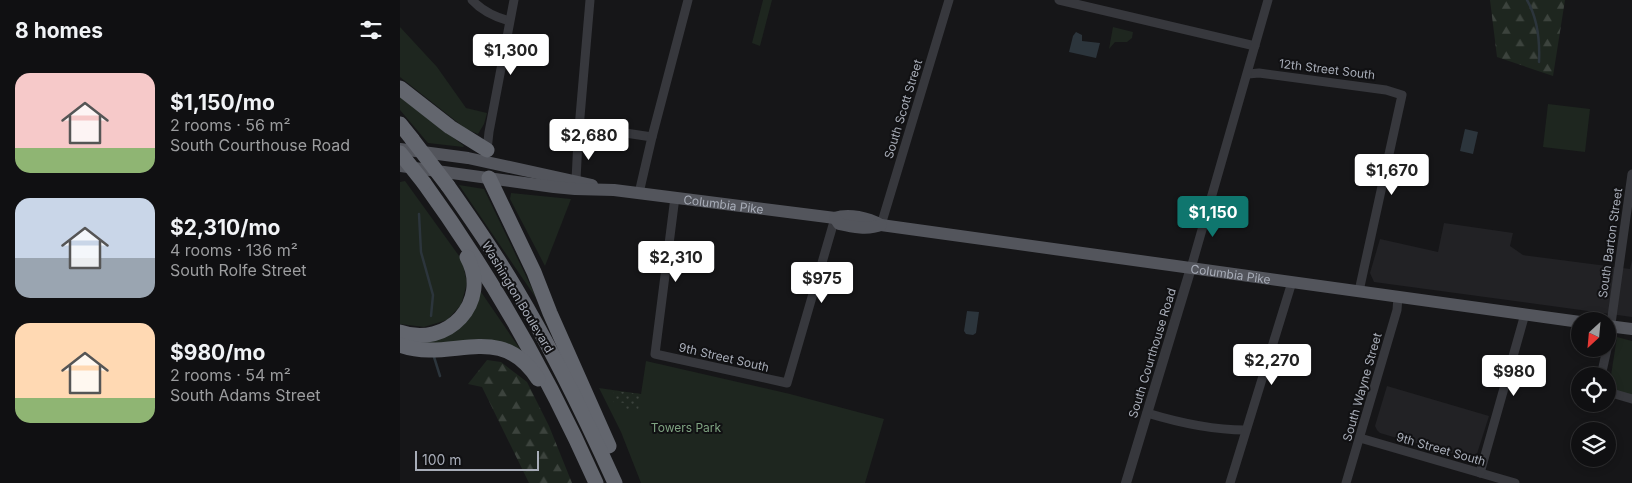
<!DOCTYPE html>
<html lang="en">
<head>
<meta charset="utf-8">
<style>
  :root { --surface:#101012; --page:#19191b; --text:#f1f3f6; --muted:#9c9d9f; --line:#303032; --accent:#0f766e }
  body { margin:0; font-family:Inter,sans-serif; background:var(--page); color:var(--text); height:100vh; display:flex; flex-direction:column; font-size:19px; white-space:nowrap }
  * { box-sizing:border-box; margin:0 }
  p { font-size:16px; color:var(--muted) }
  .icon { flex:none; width:28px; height:28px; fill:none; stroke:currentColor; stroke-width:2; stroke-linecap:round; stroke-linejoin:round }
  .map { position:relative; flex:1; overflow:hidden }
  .side { display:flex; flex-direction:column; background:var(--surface); width:400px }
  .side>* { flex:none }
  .needle { width:32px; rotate:206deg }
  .controls { position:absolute; left:1171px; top:312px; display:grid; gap:10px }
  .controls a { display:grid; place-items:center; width:45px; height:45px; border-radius:50%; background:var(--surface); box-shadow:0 2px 8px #0003,0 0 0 1px var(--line); font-size:25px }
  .scale { position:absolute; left:15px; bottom:12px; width:124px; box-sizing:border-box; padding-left:5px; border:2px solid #a8adb8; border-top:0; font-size:14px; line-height:18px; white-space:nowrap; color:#a8adb8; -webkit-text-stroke:4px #111113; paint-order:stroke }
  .price { position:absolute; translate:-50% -42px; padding:0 11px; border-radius:5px; background:#fff; color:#222; font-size:16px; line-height:32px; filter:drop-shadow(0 1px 2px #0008) }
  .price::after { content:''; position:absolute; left:50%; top:30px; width:15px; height:11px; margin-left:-8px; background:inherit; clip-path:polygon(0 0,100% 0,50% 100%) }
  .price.selected { background:var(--accent); color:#fff }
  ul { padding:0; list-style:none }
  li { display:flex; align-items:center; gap:15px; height:125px; padding:0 15px }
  li span { display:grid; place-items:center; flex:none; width:140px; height:100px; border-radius:15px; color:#555 }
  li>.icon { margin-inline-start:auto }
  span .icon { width:60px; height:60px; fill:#fffc; stroke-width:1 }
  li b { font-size:21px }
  h2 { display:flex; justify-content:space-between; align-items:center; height:60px; padding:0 15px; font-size:21px }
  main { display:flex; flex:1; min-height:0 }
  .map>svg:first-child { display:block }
  .built { fill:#222225 }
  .green { fill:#1e261f }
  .forest { fill:url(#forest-firs) }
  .garden { fill:url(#garden-dots) }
  .water { fill:#2c353c }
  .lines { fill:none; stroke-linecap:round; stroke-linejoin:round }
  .stream { stroke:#2c353c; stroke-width:2.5 }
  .minor { stroke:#37383d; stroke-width:9 }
  .tertiary { stroke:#37383d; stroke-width:10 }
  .primary { stroke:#53555c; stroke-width:12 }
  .motorway { stroke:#63666e; stroke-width:15 }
  .motorway-bridge { stroke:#63666e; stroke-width:15 }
  .labels { text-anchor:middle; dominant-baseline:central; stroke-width:4; stroke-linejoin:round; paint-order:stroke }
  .street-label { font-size:12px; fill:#a8adb8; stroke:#111113 }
  .park-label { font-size:12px; fill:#7fa381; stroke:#111113 }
</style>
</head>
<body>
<main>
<section class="side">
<h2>8 homes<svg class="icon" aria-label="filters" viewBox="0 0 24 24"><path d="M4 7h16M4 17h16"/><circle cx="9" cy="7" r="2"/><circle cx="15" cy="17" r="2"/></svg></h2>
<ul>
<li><span style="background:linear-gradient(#f6c9c9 75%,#8fb573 0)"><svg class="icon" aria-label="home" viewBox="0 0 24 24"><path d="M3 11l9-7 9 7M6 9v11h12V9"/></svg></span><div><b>$1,150/mo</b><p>2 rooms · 56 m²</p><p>South Courthouse Road</p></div></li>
<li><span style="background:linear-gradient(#c9d6e8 60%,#9aa5b1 0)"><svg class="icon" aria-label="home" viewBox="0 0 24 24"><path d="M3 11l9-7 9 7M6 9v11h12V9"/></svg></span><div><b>$2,310/mo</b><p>4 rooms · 136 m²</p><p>South Rolfe Street</p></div></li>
<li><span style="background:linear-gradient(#ffd9b3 75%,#8fb573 0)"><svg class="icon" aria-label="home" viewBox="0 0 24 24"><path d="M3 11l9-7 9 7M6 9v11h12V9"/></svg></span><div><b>$980/mo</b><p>2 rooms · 54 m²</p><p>South Adams Street</p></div></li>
</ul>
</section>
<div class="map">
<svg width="1232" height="483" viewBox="0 0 1232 483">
  <defs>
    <pattern id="forest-firs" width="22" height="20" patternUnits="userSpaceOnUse" patternTransform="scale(1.25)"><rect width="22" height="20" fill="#1e261f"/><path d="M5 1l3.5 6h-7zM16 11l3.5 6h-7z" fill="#3c433d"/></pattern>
    <pattern id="garden-dots" width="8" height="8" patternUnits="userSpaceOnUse" patternTransform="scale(1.25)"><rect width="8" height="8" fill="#1e261f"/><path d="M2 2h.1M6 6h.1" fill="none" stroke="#3c433d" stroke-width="1.8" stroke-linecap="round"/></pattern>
  </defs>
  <rect width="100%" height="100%" fill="#161618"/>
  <g class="built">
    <polygon points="1044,223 1113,233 1110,246 1123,255 1230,269 1232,260 1232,317 974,282 970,273 980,239 1038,252"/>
    <polygon points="987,386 1089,416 1075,460 1000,439 980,433 977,430 975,426"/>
  </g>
  <g class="green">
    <polygon points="363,0 372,0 360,46 352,43"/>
    <polygon points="0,27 37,67 66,108 87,113 84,124 78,134 66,129 0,77"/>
    <polygon points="713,27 733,32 732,38 727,42 715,42 709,49"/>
    <polygon points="0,96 64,146 63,147 28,143 0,110"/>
    <polygon points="1148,104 1190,109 1185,152 1143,147"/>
    <polygon points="5,181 62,260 67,283 61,305 47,320 24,327 0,324 0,182"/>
    <polygon points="59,185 84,189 138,301"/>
    <polygon points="111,193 171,199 145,266 110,199"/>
    <polygon points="79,289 120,349 117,351 38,346 3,339 38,338"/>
    <polygon points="1217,337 1232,341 1232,396 1209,388"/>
    <polygon points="246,361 390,394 484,419 465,483 241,483 221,432 199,388 241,394"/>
  </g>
  <g class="forest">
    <polygon points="1090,0 1165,0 1153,76 1097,57"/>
    <polygon points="87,360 101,362 127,382 149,426 172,483 129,483 82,387 68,384"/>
  </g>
  <polygon class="garden" points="214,391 241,394 238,411 224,410 224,403 213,402"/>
  <g class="water">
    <polygon points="676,32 682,35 682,41 700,43 696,58 669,52 673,36"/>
    <polygon points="1065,129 1078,132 1073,154 1060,151"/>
    <polygon points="567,311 579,312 576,333 573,335 566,334 564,331"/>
  </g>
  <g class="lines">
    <g class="stream">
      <path d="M1127,0c11,19 13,40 12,62"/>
      <polyline points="19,214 21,252 33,295 31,316"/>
      <polyline points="34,357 40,376"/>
    </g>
    <g class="minor">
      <path d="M72,0c10,11 23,17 37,21"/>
      <polyline points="659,0 855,46"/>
      <polyline points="848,74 859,73 986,90 1002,95 959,291"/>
      <polyline points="179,126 252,137"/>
      <polyline points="87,150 89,132 114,0"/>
      <polyline points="176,180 178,140 190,0"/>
      <polyline points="239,193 252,137 288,0"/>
      <polyline points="275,197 255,354 387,383 435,218"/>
      <polyline points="481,225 549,0"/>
      <polyline points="791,268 868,0"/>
      <polyline points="1208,345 1232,174"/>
      <polyline points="1201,376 1207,349"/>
      <polyline points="1208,392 1232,399"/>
      <path d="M747,413c33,10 64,17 98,17"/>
      <polyline points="960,438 1115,483"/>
      <polyline points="1080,473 1125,314"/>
      <polyline points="830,483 892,282"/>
      <polyline points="946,483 997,310 998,297"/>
    </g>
    <polyline class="tertiary" points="726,483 791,268"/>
    <g class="primary">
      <polyline points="0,149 68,158 192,185"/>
      <path id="s1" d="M0,166l154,21 21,2 39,1 221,28c14,-5 33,0 46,7l699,97"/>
      <path d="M435,218l4,6c13,3 29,6 42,1"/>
      <polyline points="1208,326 1232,329"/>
    </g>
    <g class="motorway">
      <polyline points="0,88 50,127 87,150"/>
      <polyline points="0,124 12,139"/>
      <polyline points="89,178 134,272 150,313 209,446"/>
      <path d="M24,183c68,94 125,194 172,300"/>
      <path d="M48,186c24,34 47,67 68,103 37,62 69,128 99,194"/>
      <path d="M0,332c47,17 92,-30 67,-75"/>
      <path d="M0,345c51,19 99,-26 138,34"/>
    </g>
    <g class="motorway-bridge">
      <polyline points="12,139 48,186"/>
      <polyline points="0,153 24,183"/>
    </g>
  </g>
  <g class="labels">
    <g class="street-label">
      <text transform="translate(927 69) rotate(7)">12th Street South</text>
      <text transform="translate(503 109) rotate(-73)">South Scott Street</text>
      <text stroke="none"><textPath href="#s1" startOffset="326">Columbia Pike</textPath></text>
      <text transform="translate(1210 243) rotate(-82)">South Barton Street</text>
      <text stroke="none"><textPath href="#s1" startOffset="839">Columbia Pike</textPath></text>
      <text transform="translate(118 297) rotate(59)">Washington Boulevard</text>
      <text transform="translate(752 353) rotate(-73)">South Courthouse Road</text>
      <text transform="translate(324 357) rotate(13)">9th Street South</text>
      <text transform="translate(962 387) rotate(-74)">South Wayne Street</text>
      <text transform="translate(1041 449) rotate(16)">9th Street South</text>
    </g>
    <g class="park-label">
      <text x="286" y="427">Towers Park</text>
    </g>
  </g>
</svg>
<div class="controls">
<a><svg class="needle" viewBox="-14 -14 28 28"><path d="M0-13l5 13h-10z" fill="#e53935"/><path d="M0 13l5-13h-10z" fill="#9c9d9f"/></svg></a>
<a><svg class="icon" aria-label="locate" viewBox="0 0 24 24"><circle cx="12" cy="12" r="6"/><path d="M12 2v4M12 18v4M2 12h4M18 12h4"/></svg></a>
<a><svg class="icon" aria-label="layers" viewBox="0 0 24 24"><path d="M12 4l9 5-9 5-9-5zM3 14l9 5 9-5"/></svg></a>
</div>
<div class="scale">100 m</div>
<b class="price" style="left:111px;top:76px">$1,300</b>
<b class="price" style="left:189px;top:161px">$2,680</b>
<b class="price" style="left:992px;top:196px">$1,670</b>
<b class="price selected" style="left:813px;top:238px">$1,150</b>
<b class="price" style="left:276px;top:283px">$2,310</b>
<b class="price" style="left:422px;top:304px">$975</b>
<b class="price" style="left:872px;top:386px">$2,270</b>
<b class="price" style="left:1114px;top:397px">$980</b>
</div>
</main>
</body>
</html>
